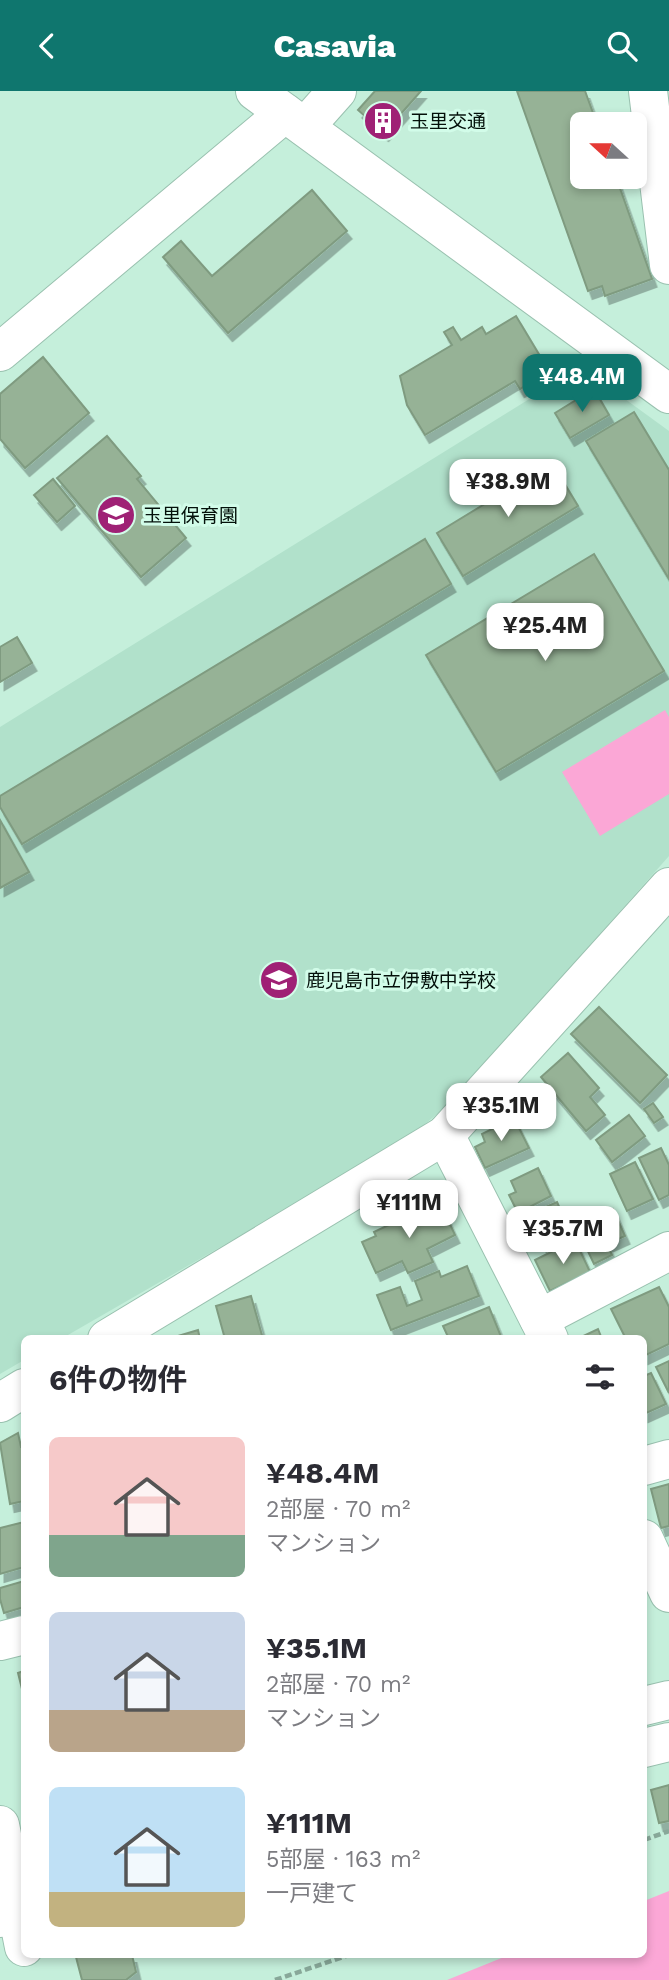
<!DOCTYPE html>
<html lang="ja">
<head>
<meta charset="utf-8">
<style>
  :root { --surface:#fff; --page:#f7f7f7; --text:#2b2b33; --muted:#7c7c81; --accent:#0f766e }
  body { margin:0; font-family:"Work Sans","Noto Sans JP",sans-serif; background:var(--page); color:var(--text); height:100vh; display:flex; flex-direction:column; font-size:26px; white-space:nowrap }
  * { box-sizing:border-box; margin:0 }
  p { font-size:23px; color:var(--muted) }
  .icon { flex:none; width:38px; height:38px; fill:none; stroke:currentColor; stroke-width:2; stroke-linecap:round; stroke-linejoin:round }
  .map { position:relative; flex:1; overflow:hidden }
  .details { position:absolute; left:21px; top:1244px; width:626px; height:623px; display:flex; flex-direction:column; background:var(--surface); border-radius:10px; box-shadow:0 4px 10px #0003 }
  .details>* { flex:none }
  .needle { width:46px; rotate:291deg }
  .controls { position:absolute; left:570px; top:21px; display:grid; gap:14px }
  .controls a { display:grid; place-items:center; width:77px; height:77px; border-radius:10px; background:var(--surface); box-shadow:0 4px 10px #0003; font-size:35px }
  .price { position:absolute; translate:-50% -60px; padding:0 16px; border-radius:14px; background:#fff; color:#222; font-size:23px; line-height:46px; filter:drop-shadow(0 2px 4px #0008) }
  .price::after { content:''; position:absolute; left:50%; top:42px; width:21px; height:16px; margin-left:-10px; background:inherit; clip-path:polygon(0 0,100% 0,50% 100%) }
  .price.active { background:var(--accent); color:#fff }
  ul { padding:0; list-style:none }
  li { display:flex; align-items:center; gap:21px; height:175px; padding:0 28px }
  li span { display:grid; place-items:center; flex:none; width:196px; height:140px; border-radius:10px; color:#555 }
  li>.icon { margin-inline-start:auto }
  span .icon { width:84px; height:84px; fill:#fffc; stroke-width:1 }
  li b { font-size:30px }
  h2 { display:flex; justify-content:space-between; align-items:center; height:84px; padding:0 28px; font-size:30px }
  header { display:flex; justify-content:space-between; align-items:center; height:91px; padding:0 28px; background:var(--accent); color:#fff; font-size:32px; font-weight:800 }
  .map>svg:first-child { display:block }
  .built { fill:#b1e1cb }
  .water { fill:#fba7d6 }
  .building { fill:#96b296; stroke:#7f9b80; stroke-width:2; filter:url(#shadow) }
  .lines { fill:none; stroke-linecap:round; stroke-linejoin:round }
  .minor-casing { stroke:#99c1af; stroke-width:40 }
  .highway-casing { stroke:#99c1af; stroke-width:40 }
  .path { stroke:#88a899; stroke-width:4.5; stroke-dasharray:7 3.5; stroke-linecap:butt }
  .minor { stroke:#fff; stroke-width:38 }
  .highway { stroke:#fff; stroke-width:38 }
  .labels { text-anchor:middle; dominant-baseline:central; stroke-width:6; stroke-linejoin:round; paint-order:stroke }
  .poi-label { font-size:19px; fill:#03100a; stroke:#d2fce9; text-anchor:start }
</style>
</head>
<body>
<header><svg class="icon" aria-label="back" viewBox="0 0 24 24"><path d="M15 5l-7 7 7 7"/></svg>Casavia<svg class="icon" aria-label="search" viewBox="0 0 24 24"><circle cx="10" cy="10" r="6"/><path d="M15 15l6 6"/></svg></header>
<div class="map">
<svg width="669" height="1889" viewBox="0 0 669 1889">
  <defs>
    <filter id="shadow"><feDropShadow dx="4.5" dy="8" stdDeviation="0" flood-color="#0004"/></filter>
  </defs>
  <rect width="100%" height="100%" fill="#c5efdb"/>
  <polygon class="built" points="581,276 669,340 669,765 449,1013 406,1049 61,1248 24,1248 24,1269 0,1283 0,636"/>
  <g class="water">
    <polygon points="665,619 669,626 669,703 600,745 562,681"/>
    <polygon points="669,1800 669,1889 447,1889 509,1864 644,1864 644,1810"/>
  </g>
  <g class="building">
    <polygon points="375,0 421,0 384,42 358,19"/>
    <polygon points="517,0 585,0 597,33 583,33 583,86 616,86 652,188 605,205 602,195 588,200"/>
    <polygon points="312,99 347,140 228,242 163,166 181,150 212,185"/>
    <polygon points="516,225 549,280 520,298 515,290 425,344 407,314 400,285 452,254 444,241 453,236 461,249 482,236 486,243"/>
    <polygon points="43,266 89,322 25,377 0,348 0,303"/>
    <polygon points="594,298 609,324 570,347 555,322"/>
    <polygon points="634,321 669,379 669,488 586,350"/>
    <polygon points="107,345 141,385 137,388 186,447 141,486 57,387"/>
    <polygon points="552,372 578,415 463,485 437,442"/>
    <polygon points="53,388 75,415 57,431 34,404"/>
    <polygon points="425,448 451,493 22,753 0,716 0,705"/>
    <polygon points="594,463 664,580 496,681 426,564"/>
    <polygon points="17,546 32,572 0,591 0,556"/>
    <polygon points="0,729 29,781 0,797"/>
    <polygon points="599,916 667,984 640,1012 571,943"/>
    <polygon points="568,962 599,997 590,1006 605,1024 586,1040 541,986"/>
    <polygon points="653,1012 663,1026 654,1032 644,1018"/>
    <polygon points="629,1024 645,1045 612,1071 596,1049"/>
    <polygon points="514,1027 529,1057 485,1077 475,1056 485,1051 482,1043"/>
    <polygon points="661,1057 669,1074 669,1104 659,1109 639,1067"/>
    <polygon points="635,1071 653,1108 627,1120 610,1083"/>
    <polygon points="538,1077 551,1105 518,1122 509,1104 516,1101 511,1090"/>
    <polygon points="439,1110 455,1144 427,1158 433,1171 408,1182 402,1170 376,1182 362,1151 376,1145 374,1141"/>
    <polygon points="557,1111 570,1140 542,1153 535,1137 527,1141 521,1127"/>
    <polygon points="613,1118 625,1145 607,1153 612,1164 594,1173 576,1135"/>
    <polygon points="575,1149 590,1181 550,1200 535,1169"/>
    <polygon points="467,1175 479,1205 391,1239 377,1204 400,1196 407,1215 422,1209 415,1190 439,1180 441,1186"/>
    <polygon points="659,1196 669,1216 669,1253 644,1265 644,1248 626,1248 611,1218"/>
    <polygon points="251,1205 263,1248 225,1248 216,1215"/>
    <polygon points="489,1216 502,1248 449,1248 443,1235"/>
    <polygon points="598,1238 602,1248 577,1248"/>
    <polygon points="198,1239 200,1248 168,1248"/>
    <polygon points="669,1270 669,1302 656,1276"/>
    <polygon points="651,1282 666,1313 644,1323 644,1285"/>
    <polygon points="18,1342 21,1356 24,1356 24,1410 10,1413 0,1352"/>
    <polygon points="669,1393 669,1435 661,1437 651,1398"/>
    <polygon points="24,1431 24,1476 0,1483 0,1437"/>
    <polygon points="24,1490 24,1516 4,1522 0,1508 0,1497"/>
    <polygon points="24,1580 24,1606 18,1582"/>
    <polygon points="669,1694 669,1730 659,1732 651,1699"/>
    <polygon points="77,1864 132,1864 136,1881 126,1889 82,1889 76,1866"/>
  </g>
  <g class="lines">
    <defs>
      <g id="minor">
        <polyline points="255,0 669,303"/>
        <polyline points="648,0 669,174"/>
        <polyline points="305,36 337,0"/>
        <polyline points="0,261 285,22"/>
        <polyline points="445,1044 549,1248"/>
        <polyline points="539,1228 669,1160"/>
        <polyline points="107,1248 445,1044 669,796"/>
        <polyline points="0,1312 24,1297"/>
        <polyline points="644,1375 669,1368"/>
        <polyline points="644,1448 669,1502"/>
        <polyline points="0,1550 24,1544"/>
        <polyline points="0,1734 24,1856"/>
      </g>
      <g id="highway">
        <polyline points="644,1615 669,1609"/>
        <polyline points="644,1657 669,1651"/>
        <polyline points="0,1783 24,1775"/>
        <polyline points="0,1827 24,1819"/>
      </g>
    </defs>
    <use href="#minor" class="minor-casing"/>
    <use href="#highway" class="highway-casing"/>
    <g class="path">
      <polyline points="644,1749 669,1740"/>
      <polyline points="275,1889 349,1864"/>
    </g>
    <use href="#minor" class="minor"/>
    <use href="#highway" class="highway"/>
  </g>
  <defs>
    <symbol id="building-disc" viewBox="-11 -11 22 22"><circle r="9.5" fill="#9f2175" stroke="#d2fce9"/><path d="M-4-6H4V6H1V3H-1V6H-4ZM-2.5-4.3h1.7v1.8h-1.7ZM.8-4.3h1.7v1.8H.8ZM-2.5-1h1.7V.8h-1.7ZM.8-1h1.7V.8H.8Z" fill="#fff"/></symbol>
    <symbol id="school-disc" viewBox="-11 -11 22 22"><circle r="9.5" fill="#9f2175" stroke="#d2fce9"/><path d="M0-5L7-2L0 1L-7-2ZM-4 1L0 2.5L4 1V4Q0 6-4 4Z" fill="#fff"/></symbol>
  </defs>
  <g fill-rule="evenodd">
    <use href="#building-disc" x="361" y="8" width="44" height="44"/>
    <use href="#school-disc" x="94" y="402" width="44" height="44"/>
    <use href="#school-disc" x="257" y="867" width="44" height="44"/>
  </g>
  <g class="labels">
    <g class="poi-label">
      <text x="410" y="30">玉里交通</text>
      <text x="143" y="424">玉里保育園</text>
      <text x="306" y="889">鹿児島市立伊敷中学校</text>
    </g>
  </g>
</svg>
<div class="controls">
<a><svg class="needle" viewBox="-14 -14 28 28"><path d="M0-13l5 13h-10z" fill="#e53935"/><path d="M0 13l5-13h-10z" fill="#7c7c81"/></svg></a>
</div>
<b class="price active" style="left:582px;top:323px">¥48.4M</b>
<b class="price" style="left:508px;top:428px">¥38.9M</b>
<b class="price" style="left:545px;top:572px">¥25.4M</b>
<b class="price" style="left:501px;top:1052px">¥35.1M</b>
<b class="price" style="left:409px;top:1149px">¥111M</b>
<b class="price" style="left:563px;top:1175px">¥35.7M</b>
<section class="details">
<h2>6件の物件<svg class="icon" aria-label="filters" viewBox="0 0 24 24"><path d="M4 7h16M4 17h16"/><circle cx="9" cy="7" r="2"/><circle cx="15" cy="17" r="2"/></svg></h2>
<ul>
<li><span style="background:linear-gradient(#f6c9c9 70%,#7fa58c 0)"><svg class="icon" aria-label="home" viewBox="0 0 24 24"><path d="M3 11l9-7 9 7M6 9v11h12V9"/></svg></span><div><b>¥48.4M</b><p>2部屋 · 70 m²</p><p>マンション</p></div></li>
<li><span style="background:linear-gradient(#c9d6e8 70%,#b9a48a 0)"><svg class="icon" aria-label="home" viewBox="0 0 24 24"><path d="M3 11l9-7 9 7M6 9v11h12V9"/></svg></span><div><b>¥35.1M</b><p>2部屋 · 70 m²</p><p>マンション</p></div></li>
<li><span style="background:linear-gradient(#bfe0f5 75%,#c2b280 0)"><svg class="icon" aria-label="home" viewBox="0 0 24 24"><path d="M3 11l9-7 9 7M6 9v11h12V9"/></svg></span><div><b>¥111M</b><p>5部屋 · 163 m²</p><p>一戸建て</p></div></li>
</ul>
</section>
</div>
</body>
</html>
